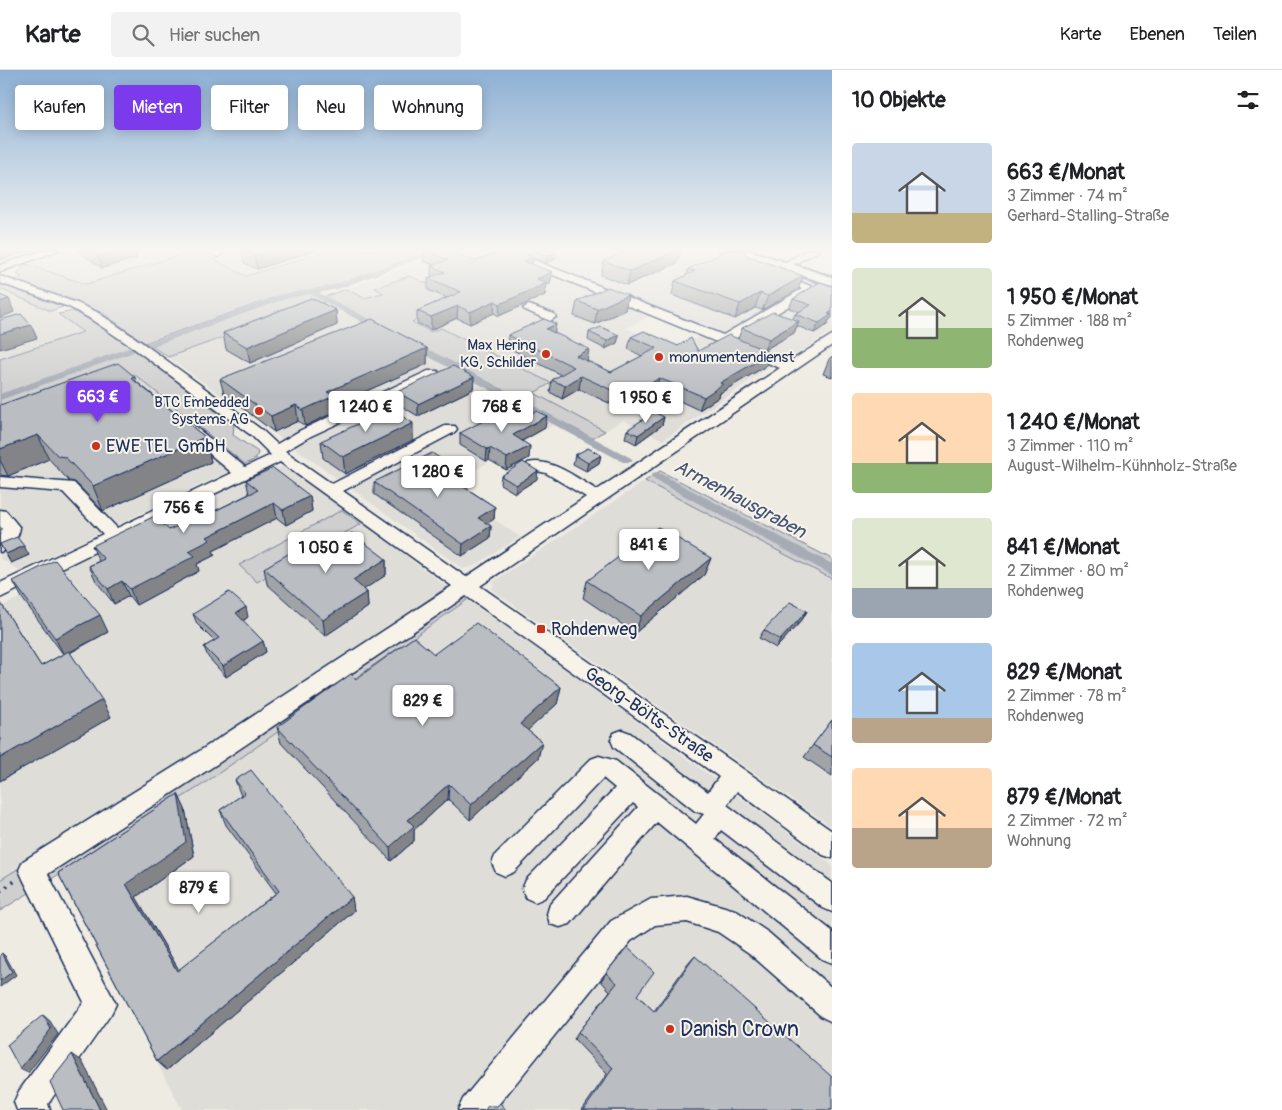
<!DOCTYPE html>
<html lang="de">
<head>
<meta charset="utf-8">
<style>
  :root { --surface:#fff; --page:#f2f2f2; --text:#202124; --muted:#757577; --line:#e0e0e0; --accent:#7c3aed }
  body { margin:0; font-family:Pangolin,sans-serif; background:var(--page); color:var(--text); height:100vh; display:flex; flex-direction:column; font-size:19px; white-space:nowrap }
  * { box-sizing:border-box; margin:0 }
  p { font-size:16px; color:var(--muted) }
  .icon { flex:none; width:28px; height:28px; fill:none; stroke:currentColor; stroke-width:2; stroke-linecap:round; stroke-linejoin:round }
  .map { position:relative; flex:1; overflow:hidden }
  .drawer { display:flex; flex-direction:column; background:var(--surface); width:450px }
  .drawer>* { flex:none }
  .hud { position:absolute; left:15px; top:15px; width:475px; height:45px; display:flex; gap:10px }
  .price { position:absolute; translate:-50% -42px; padding:0 11px; border-radius:5px; background:#fff; color:#222; font-size:16px; line-height:32px; filter:drop-shadow(0 1px 2px #0008) }
  .price::after { content:''; position:absolute; left:50%; top:30px; width:15px; height:11px; margin-left:-8px; background:inherit; clip-path:polygon(0 0,100% 0,50% 100%) }
  .price.current { background:var(--accent); color:#fff }
  ul { padding:0; list-style:none }
  li { display:flex; align-items:center; gap:15px; height:125px; padding:0 20px }
  li span { display:grid; place-items:center; flex:none; width:140px; height:100px; border-radius:5px; color:#555 }
  li>.icon { margin-inline-start:auto }
  span .icon { width:60px; height:60px; fill:#fffc; stroke-width:1 }
  li b { font-size:21px }
  h2 { display:flex; justify-content:space-between; align-items:center; height:60px; padding:0 20px; font-size:21px }
  .chip { padding:0 18px; border-radius:5px; background:var(--surface); box-shadow:0 2px 12px #0003; font-size:18px; line-height:45px }
  .chip.current { background:var(--accent); color:#fff }
  header { display:flex; align-items:center; gap:30px; box-sizing:border-box; height:70px; padding:0 25px; background:var(--surface); border-bottom:1px solid var(--line) }
  header strong { font-size:24px }
  nav { display:flex; gap:28px; margin-inline-start:auto; font-size:18px }
  .search { width:350px; height:45px; background:var(--page); display:flex; align-items:center; gap:12px; box-sizing:border-box; padding:0 18px; border-radius:5px; color:var(--muted); font-size:19px }
  main { display:flex; flex:1; min-height:0 }
  .map>svg:first-child { display:block }
  .built { fill:#deddd8 }
  .green { fill:#cfcfcf; stroke:#757f96 }
  .lines { fill:none; stroke-linecap:round; stroke-linejoin:round }
  .stream { stroke:#6e7992; stroke-width:2.5 }
  .canal { fill:#a6abb5; fill-rule:evenodd }
  .minor-casing { stroke:#1b2f5e; stroke-width:3 }
  .major-casing { stroke:#1b2f5e; stroke-width:4 }
  .path { stroke:#1b2f5e; stroke-width:4; stroke-dasharray:2 5.5; stroke-linecap:butt }
  .minor { fill:#f7f3e8; fill-rule:evenodd }
  .major { fill:#f7f3e8; fill-rule:evenodd }
  .wall { fill:#a0a3a7; stroke:#1b2f5e }
  .shaded-wall { fill:#828488; stroke:#1b2f5e }
  .building { fill:#babdc2; stroke:#1b2f5e }
  .poi-dot { fill:#c8321e; stroke:#f7f3e8; stroke-width:2 }
  .labels { text-anchor:middle; dominant-baseline:central; stroke-width:4; stroke-linejoin:round; paint-order:stroke }
  .far-poi-label { font-size:15px; fill:#1b2f5e; stroke:#f7f3e8; text-anchor:end }
  .poi-label { font-size:18px; fill:#1b2f5e; stroke:#f7f3e8; text-anchor:start }
  .street-label { font-size:18px; fill:#1b2f5e; stroke:#f7f3e8 }
  .water-label { font-size:19px; font-style:italic; fill:#455478; stroke:#f7f3e8 }
  .near-poi-label { font-size:21px; fill:#1b2f5e; stroke:#f7f3e8; text-anchor:start }
</style>
</head>
<body>
<header>
<strong>Karte</strong>
<div class="search"><svg class="icon" aria-label="search" viewBox="0 0 24 24"><circle cx="10" cy="10" r="6"/><path d="M15 15l6 6"/></svg>Hier suchen</div>
<nav><a>Karte</a><a>Ebenen</a><a>Teilen</a></nav>
</header>
<main>
<div class="map">
<svg width="832" height="1040" viewBox="0 0 832 1040">
  <rect width="100%" height="100%" fill="#eeebe2"/>
  <filter id="ink" filterUnits="userSpaceOnUse"><feTurbulence type="fractalNoise" baseFrequency=".02" numOctaves="2"/><feDisplacementMap in="SourceGraphic" scale="10" xChannelSelector="R" yChannelSelector="G"/><feConvolveMatrix kernelMatrix="1 2 1 2 8 2 1 2 1" color-interpolation-filters="sRGB"/></filter>
  <g filter="url(#ink)">
    <g class="built">
      <polygon points="69,180 330,180 246,206 196,180 86,214 26,194"/>
      <polygon points="453,180 708,180 832,219 832,261 787,290 521,183 538,199 652,245 626,258 675,279 701,265 773,295 663,370 623,350 605,361 534,323 551,313 412,252 324,227"/>
      <polygon points="0,219 55,242 84,262 0,289"/>
      <polygon points="327,231 556,353 446,417 520,467 474,496 463,499 168,287"/>
      <polygon points="134,304 245,394 19,501 2,489 0,490 0,354"/>
      <polygon points="286,397 291,399 335,431 447,517 203,683 0,810 0,535 4,535 24,526 28,515 271,398"/>
      <polygon points="645,411 832,509 832,757 492,520 494,511"/>
      <polygon points="467,530 561,596 832,795 832,1040 182,1040 58,805 199,717"/>
    </g>
    <g class="green">
      <polygon points="196,180 246,206 330,180 435,180 334,216 279,226 145,273 103,243 14,210 22,207 17,204 26,194 86,214"/>
      <polygon points="409,206 435,217 456,232 412,252 431,262 441,258 551,313 534,323 605,361 592,368 453,293 324,227 346,219 364,228 383,223 375,218"/>
      <polygon points="0,214 63,237 51,241 0,219"/>
      <polygon points="310,222 327,231 168,287 150,275 284,227"/>
      <path d="M73,241c57,29 110,76 161,115l-1,9 25,17 -2,7 -11,5 -111,-90 -134,50v-65l83,-27 -25,-18z"/>
      <polygon points="660,401 832,489 832,509 645,411"/>
      <polygon points="342,440 361,454 257,512 239,495"/>
      <polygon points="447,517 467,530 199,717 0,841 0,810 203,683"/>
    </g>
    <g class="lines">
      <g class="stream">
        <polyline points="717,180 726,183"/>
        <polyline points="800,207 821,214"/>
      </g>
      <g class="canal">
        <polygon points="432,180 443,180 338,219 319,223 387,258 387,262 381,262 310,224 285,229 153,276 147,276 145,274 280,225 333,215"/>
        <polygon points="412,271 631,388 633,390 631,392 623,392 409,276 409,272"/>
        <polygon points="131,277 134,278 134,282 0,330 0,324"/>
        <polygon points="657,402 832,494 832,505 653,409 651,406 653,403"/>
      </g>
      <defs>
        <g id="minor">
          <polygon points="44,180 59,180 0,202 0,195"/>
          <polygon points="205,180 218,180 223,184 218,187"/>
          <polygon points="807,180 820,180 789,197 785,198 780,195"/>
          <path d="M521,185l202,80 79,-46 -30,-12 -1,-2 1,-2h8l37,16 -84,51 56,22 43,-27v10l-352,241 352,245v27l-9,-3 -86,-64 -10,14 105,78v29l-9,-4 -102,-78 -6,9 117,92v32l-10,-4 -165,-137 -87,102 -10,3 -10,-3 -3,-10 3,-10 88,-97 -5,-4 -89,95 -9,4 -9,-4 -4,-9 4,-9 89,-92 -12,-10 -89,94 -9,4 -9,-4 -4,-9 4,-9 95,-95 8,-3 17,5 80,63 8,-10 -9,-3 -81,-64 -3,-7 3,-7 8,-3 8,3 78,59 11,-15 -253,-181 -249,168 -169,110 68,130 -5,10 -63,90 2,6h-33l-3,-8 5,-11 65,-89 -61,-123 -4,-9 4,-9 178,-111 251,-164 -172,-124 -280,136v-15l103,-49 -40,-42 -63,-5v-10l74,6 43,45 115,-55 -49,-42 -2,-3 2,-3h10l52,42 26,-12 -19,-19 -120,-89 -43,-29 -20,-11 -69,-24v-7l77,27 20,9 43,29 122,89 15,14 24,-14 127,-59h10l2,3 -2,3 -127,59 -26,15 47,33 113,-58h10l2,3 -2,3 -112,59 123,86 120,-80 -40,-24 -18,-4 -2,-3 2,-3c23,-6 50,16 69,27l183,-122 -263,-108 -1,-2z"/>
          <polygon points="529,235 554,244 556,247 550,251 525,240 523,238"/>
          <path d="M0,440l6,1 14,17c-2,11 -9,21 -20,24v-17l2,-6 -2,-3z"/>
          <polygon points="687,826 735,840 769,863 832,918 832,952 822,947 749,883 718,862 687,852 655,855 631,871 494,1040 458,1040 463,1029 611,851 651,829"/>
        </g>
        <polygon id="major" points="729,180 748,180 832,207 832,215 730,183"/>
      </defs>
      <use href="#minor" class="minor-casing"/>
      <use href="#major" class="major-casing"/>
      <polyline class="path" points="0,821 18,809"/>
      <use href="#minor" class="minor"/>
      <use href="#major" class="major"/>
    </g>
    <g class="wall">
      <polygon points="77,180 142,180 135,182 137,188 102,198"/>
      <polygon points="242,180 316,180 257,199 244,193"/>
      <polygon points="424,180 475,191 509,183 529,185 530,180 552,180 555,189 546,193 533,188 532,195 552,202 550,214 546,215 545,225 499,246 494,243 470,254 457,248 431,260 417,253 417,241 447,228 428,220 428,208 431,207 431,196 434,195 423,191"/>
      <polygon points="631,180 681,180 677,193 627,215 601,205 604,191"/>
      <polygon points="746,185 803,206 798,220 762,240 755,238 735,249 672,225 675,211 687,205 688,199"/>
      <polygon points="820,212 829,250 827,255 814,263 797,256 794,263 764,280 766,296 720,323 719,327 699,340 656,320 626,341 579,319 562,329 550,322 552,310 561,305 507,277 508,265 555,263 587,291 611,302 642,286 628,279 631,267 678,276 698,281 738,269 742,258 793,249 795,244 799,242 789,238 793,229"/>
      <polygon points="628,225 625,240 595,254 574,246 577,231"/>
      <polygon points="336,240 337,255 250,293 226,279 223,263"/>
      <polygon points="589,262 619,265 617,273 605,279 588,270"/>
      <polygon points="427,278 427,294 335,335 335,342 305,356 298,351 274,362 224,324 220,309"/>
      <polygon points="832,286 832,307 823,304 829,289"/>
      <polygon points="474,307 473,319 418,346 398,334 397,322"/>
      <polygon points="137,312 205,367 211,392 103,441 75,412 69,411 49,389 8,406 0,405 0,335"/>
      <polygon points="664,347 662,355 636,374 625,368 627,360"/>
      <polygon points="518,350 545,358 522,371 529,388 506,400 489,390 486,391 460,375 460,363"/>
      <polygon points="413,370 345,404 323,388 321,371"/>
      <polygon points="575,385 601,385 599,393 586,401 573,394"/>
      <polygon points="444,391 444,403 443,403 495,437 494,449 487,453 491,456 490,468 462,486 374,424 374,412"/>
      <polygon points="501,406 537,409 515,423 500,414"/>
      <polygon points="246,410 310,426 312,441 286,455 277,448 213,481 215,485 197,494 199,501 136,535 129,526 114,534 96,511 89,496 99,491 92,476 169,460 192,452 249,424"/>
      <polygon points="0,475 29,485 11,493"/>
      <polygon points="319,483 386,489 386,505 364,519 367,522 368,537 325,566 267,514 264,498"/>
      <polygon points="711,488 704,505 635,563 583,528 587,511"/>
      <polygon points="13,511 108,562 70,583 111,647 0,711 0,532 41,596 63,584 22,528"/>
      <polygon points="807,541 802,550 776,578 759,568 764,560"/>
      <polygon points="193,544 248,547 243,551 263,571 266,582 226,607 208,587 204,577 214,571 197,554"/>
      <polygon points="434,584 561,617 557,634 527,660 542,672 538,688 470,750 448,729 414,760 414,771 391,791 281,673 277,657 356,609"/>
      <polygon points="832,650 832,706 804,687"/>
      <polygon points="235,710 352,827 354,841 167,1000 157,991 58,803 178,724 185,739 194,786 136,827 179,900 276,823 226,755 220,740 241,726"/>
      <polygon points="695,886 832,1040 582,1040 607,1004 574,969 578,962 610,921 601,911 606,903 637,925 654,941 687,895"/>
    </g>
    <g class="shaded-wall">
      <polygon points="0,180 33,180 0,190"/>
      <polygon points="119,180 142,180 135,182 137,188 102,198 98,186"/>
      <polygon points="272,180 316,180 257,199 254,185"/>
      <polygon points="678,180 681,180 677,193 627,215 630,201"/>
      <polygon points="556,182 555,189 546,193 547,186"/>
      <polygon points="533,187 532,198 523,191"/>
      <polygon points="552,202 550,214 546,215 545,225 499,246 500,234 537,209"/>
      <polygon points="803,206 798,220 762,240 768,226"/>
      <polygon points="760,223 755,238 735,249 740,234"/>
      <polygon points="628,225 625,240 595,254 597,239"/>
      <polygon points="9,229 14,242 0,248 0,232"/>
      <polygon points="495,231 494,243 470,254 470,242"/>
      <polygon points="458,236 457,248 431,260 431,247"/>
      <polygon points="336,240 337,255 250,293 247,277"/>
      <polygon points="832,241 832,248 829,250 827,255 814,263 819,253 828,244"/>
      <polygon points="799,251 794,263 764,280 769,269"/>
      <polygon points="556,254 554,267 546,259"/>
      <polygon points="31,255 37,268 0,279 0,264"/>
      <polygon points="619,265 617,273 605,279 607,271"/>
      <polygon points="427,278 427,294 335,335 335,342 305,356 303,340 327,322"/>
      <polygon points="589,279 587,292 576,286"/>
      <polygon points="771,283 766,296 720,323 719,327 699,340 704,327 720,313"/>
      <polygon points="581,306 579,319 562,329 565,316"/>
      <polygon points="135,307 142,330 131,308"/>
      <polygon points="474,307 473,319 418,346 418,334"/>
      <polygon points="659,308 656,320 626,341 629,328"/>
      <polygon points="296,335 298,351 274,362 271,346"/>
      <polygon points="547,346 545,358 511,377 513,365"/>
      <polygon points="664,347 662,355 636,374 638,365"/>
      <polygon points="413,353 413,370 345,404 343,387"/>
      <polygon points="38,365 49,389 8,406 0,390 0,379"/>
      <polygon points="205,367 211,392 103,441 93,416"/>
      <polygon points="530,376 529,388 506,400 507,388"/>
      <polygon points="490,378 489,390 486,391 487,379"/>
      <polygon points="601,385 599,393 586,401 588,393"/>
      <polygon points="444,391 444,403 433,409 433,397"/>
      <polygon points="538,401 537,409 515,423 516,415"/>
      <polygon points="310,426 312,441 286,455 283,440"/>
      <polygon points="274,433 277,448 213,481 215,485 197,494 199,501 136,535 130,519 207,467"/>
      <polygon points="495,437 494,449 477,460 478,448"/>
      <polygon points="491,456 490,468 462,486 463,474"/>
      <polygon points="24,476 29,485 11,493 6,484"/>
      <polygon points="711,488 704,505 635,563 641,546"/>
      <polygon points="386,489 386,505 354,526 353,510"/>
      <polygon points="122,511 129,526 114,534 108,519"/>
      <polygon points="367,522 368,537 325,566 323,550"/>
      <polygon points="246,537 248,547 238,554 236,543"/>
      <polygon points="807,541 802,550 776,578 780,570"/>
      <polygon points="100,545 108,562 64,585 55,568"/>
      <polygon points="263,571 266,582 226,607 223,596"/>
      <polygon points="561,617 557,634 517,670 520,654"/>
      <polygon points="102,630 111,647 0,711 0,688"/>
      <polygon points="542,672 538,688 470,750 471,735"/>
      <polygon points="449,714 448,729 414,760 414,771 391,791 390,777 408,750"/>
      <polygon points="178,724 185,739 194,786 136,827 186,912 177,901 126,814"/>
      <polygon points="352,827 354,841 167,1000 157,991"/>
      <polygon points="2,883 6,887 16,905 0,917"/>
      <polygon points="43,945 50,951 58,964 28,1003 20,999"/>
      <polygon points="72,984 82,991 107,1040 100,1040"/>
    </g>
    <g class="building">
      <polygon points="90,180 119,180 98,186"/>
      <polygon points="244,180 272,180 254,185"/>
      <polygon points="424,180 449,180 475,191 503,181 509,183 517,180 533,187 523,191 552,202 537,209 547,213 500,234 495,231 470,242 458,236 431,247 417,241 461,222 428,208 445,202 431,196 448,190"/>
      <polygon points="532,180 552,180 556,182 547,186"/>
      <polygon points="631,180 678,180 630,201 604,191"/>
      <polygon points="728,180 739,180 744,181 746,185 803,206 768,226 760,223 740,234 675,211 695,201 688,199"/>
      <polygon points="820,212 832,216 832,241 828,244 831,245 819,253 795,244 811,235 793,229"/>
      <polygon points="608,217 628,225 597,239 577,231"/>
      <polygon points="0,225 9,229 0,232"/>
      <polygon points="311,228 336,240 247,277 223,263"/>
      <polygon points="773,242 799,251 769,269 742,258"/>
      <polygon points="21,244 31,255 0,264 0,250"/>
      <polygon points="372,249 427,278 327,322 334,326 303,340 296,335 271,346 220,309"/>
      <polygon points="544,249 556,254 546,259 589,279 576,286 611,302 657,278 631,267 644,261 678,276 691,268 698,281 729,265 771,283 720,313 723,314 704,327 659,308 629,328 581,306 565,316 552,310 574,297 508,265"/>
      <polygon points="601,257 619,265 607,271 589,262"/>
      <polygon points="118,293 135,307 131,308 205,367 93,416 65,387 58,386 38,365 0,379 0,335"/>
      <polygon points="453,296 474,307 418,334 397,322"/>
      <polygon points="390,339 413,353 343,387 321,371"/>
      <polygon points="502,341 518,350 536,341 547,346 513,365 530,376 507,388 490,378 487,379 460,363"/>
      <polygon points="654,342 664,347 638,365 627,360"/>
      <polygon points="588,378 601,385 588,393 575,385"/>
      <polygon points="432,383 444,391 433,397 495,437 478,448 491,456 463,474 374,412"/>
      <polygon points="523,392 538,401 516,415 501,406"/>
      <polygon points="273,398 310,426 283,440 274,433 207,467 210,470 189,481 195,486 130,519 122,511 108,519 89,496 104,489 92,476 155,446 169,460 189,450 192,452 258,420 246,410"/>
      <polygon points="658,457 711,488 641,546 587,511"/>
      <polygon points="352,463 386,489 353,510 367,522 323,550 264,498 307,473 319,483"/>
      <polygon points="17,467 24,476 6,484 0,474"/>
      <polygon points="55,490 100,545 55,568 13,511"/>
      <polygon points="229,522 246,537 236,543 263,571 223,596 204,577 219,568 193,544"/>
      <polygon points="0,532 41,596 69,581 102,630 0,688"/>
      <polygon points="790,532 807,541 780,570 764,560"/>
      <polygon points="476,553 561,617 520,654 542,672 471,735 449,714 408,750 414,756 390,777 277,657 351,604 356,609 414,567 434,584"/>
      <polygon points="832,650 832,687 813,675"/>
      <polygon points="251,700 352,827 157,991 58,803 178,724 186,772 126,814 177,901 279,821 220,740 245,723 235,710"/>
      <polygon points="627,877 654,902 637,925 655,942 695,886 832,1007 832,1040 584,1040 613,998 578,962 617,913 606,903"/>
      <polygon points="2,883 12,902 0,911 0,885"/>
      <polygon points="43,945 51,959 20,999 7,975"/>
      <polygon points="72,984 100,1040 63,1040 50,1012"/>
      <polygon points="500,1033 506,1040 485,1040 488,1036 497,1036"/>
    </g>
  </g>
  <linearGradient id="sky" x2="0" y2="1"><stop stop-color="#8db0d4"/><stop offset="0.55" stop-color="#f7f6f2"/><stop offset="1" stop-color="#f7f6f2" stop-opacity="0"/></linearGradient>
  <rect width="832" height="326" fill="url(#sky)"/>
  <g class="poi-dot">
    <circle cx="546" cy="284" r="5"/>
    <circle cx="659" cy="287" r="5"/>
    <circle cx="259" cy="341" r="5"/>
    <circle cx="96" cy="376" r="5"/>
    <rect x="536" y="554" width="10" height="10" rx="2.5"/>
    <circle cx="670" cy="959" r="5"/>
  </g>
  <g class="labels">
    <g class="far-poi-label">
      <text x="536" y="275">Max Hering<tspan x="536" dy="17">KG, Schilder</tspan></text>
      <text x="669" y="287" text-anchor="start">monumentendienst</text>
      <text x="249" y="332">BTC Embedded<tspan x="249" dy="17">Systems AG</tspan></text>
    </g>
    <g class="poi-label">
      <text x="106" y="376">EWE TEL GmbH</text>
      <text x="551" y="559">Rohdenweg</text>
    </g>
    <g class="street-label">
      <text transform="translate(649 645) rotate(35)">Georg-Bölts-Straße</text>
    </g>
    <g class="water-label">
      <text transform="translate(740 429) rotate(28)">Armenhausgraben</text>
    </g>
    <g class="near-poi-label">
      <text x="680" y="959">Danish Crown</text>
    </g>
  </g>
</svg>
<b class="price current" style="left:98px;top:353px">663 €</b>
<b class="price" style="left:646px;top:354px">1 950 €</b>
<b class="price" style="left:366px;top:363px">1 240 €</b>
<b class="price" style="left:502px;top:363px">768 €</b>
<b class="price" style="left:438px;top:428px">1 280 €</b>
<b class="price" style="left:184px;top:464px">756 €</b>
<b class="price" style="left:649px;top:501px">841 €</b>
<b class="price" style="left:326px;top:504px">1 050 €</b>
<b class="price" style="left:423px;top:657px">829 €</b>
<b class="price" style="left:199px;top:844px">879 €</b>
<div class="hud">
<a class="chip">Kaufen</a>
<a class="chip current">Mieten</a>
<a class="chip">Filter</a>
<a class="chip">Neu</a>
<a class="chip">Wohnung</a>
</div>
</div>
<section class="drawer">
<h2>10 Objekte<svg class="icon" aria-label="filters" viewBox="0 0 24 24"><path d="M4 7h16M4 17h16"/><circle cx="9" cy="7" r="2"/><circle cx="15" cy="17" r="2"/></svg></h2>
<ul>
<li><span style="background:linear-gradient(#c9d6e8 70%,#c2b280 0)"><svg class="icon" aria-label="home" viewBox="0 0 24 24"><path d="M3 11l9-7 9 7M6 9v11h12V9"/></svg></span><div><b>663 €/Monat</b><p>3 Zimmer · 74 m²</p><p>Gerhard-Stalling-Straße</p></div></li>
<li><span style="background:linear-gradient(#dfe7d0 60%,#8fb573 0)"><svg class="icon" aria-label="home" viewBox="0 0 24 24"><path d="M3 11l9-7 9 7M6 9v11h12V9"/></svg></span><div><b>1 950 €/Monat</b><p>5 Zimmer · 188 m²</p><p>Rohdenweg</p></div></li>
<li><span style="background:linear-gradient(#ffd9b3 70%,#8fb573 0)"><svg class="icon" aria-label="home" viewBox="0 0 24 24"><path d="M3 11l9-7 9 7M6 9v11h12V9"/></svg></span><div><b>1 240 €/Monat</b><p>3 Zimmer · 110 m²</p><p>August-Wilhelm-Kühnholz-Straße</p></div></li>
<li><span style="background:linear-gradient(#dfe7d0 70%,#9aa5b1 0)"><svg class="icon" aria-label="home" viewBox="0 0 24 24"><path d="M3 11l9-7 9 7M6 9v11h12V9"/></svg></span><div><b>841 €/Monat</b><p>2 Zimmer · 80 m²</p><p>Rohdenweg</p></div></li>
<li><span style="background:linear-gradient(#a9c7e8 75%,#b9a48a 0)"><svg class="icon" aria-label="home" viewBox="0 0 24 24"><path d="M3 11l9-7 9 7M6 9v11h12V9"/></svg></span><div><b>829 €/Monat</b><p>2 Zimmer · 78 m²</p><p>Rohdenweg</p></div></li>
<li><span style="background:linear-gradient(#ffd9b3 60%,#b9a48a 0)"><svg class="icon" aria-label="home" viewBox="0 0 24 24"><path d="M3 11l9-7 9 7M6 9v11h12V9"/></svg></span><div><b>879 €/Monat</b><p>2 Zimmer · 72 m²</p><p>Wohnung</p></div></li>
</ul>
</section>
</main>
</body>
</html>
